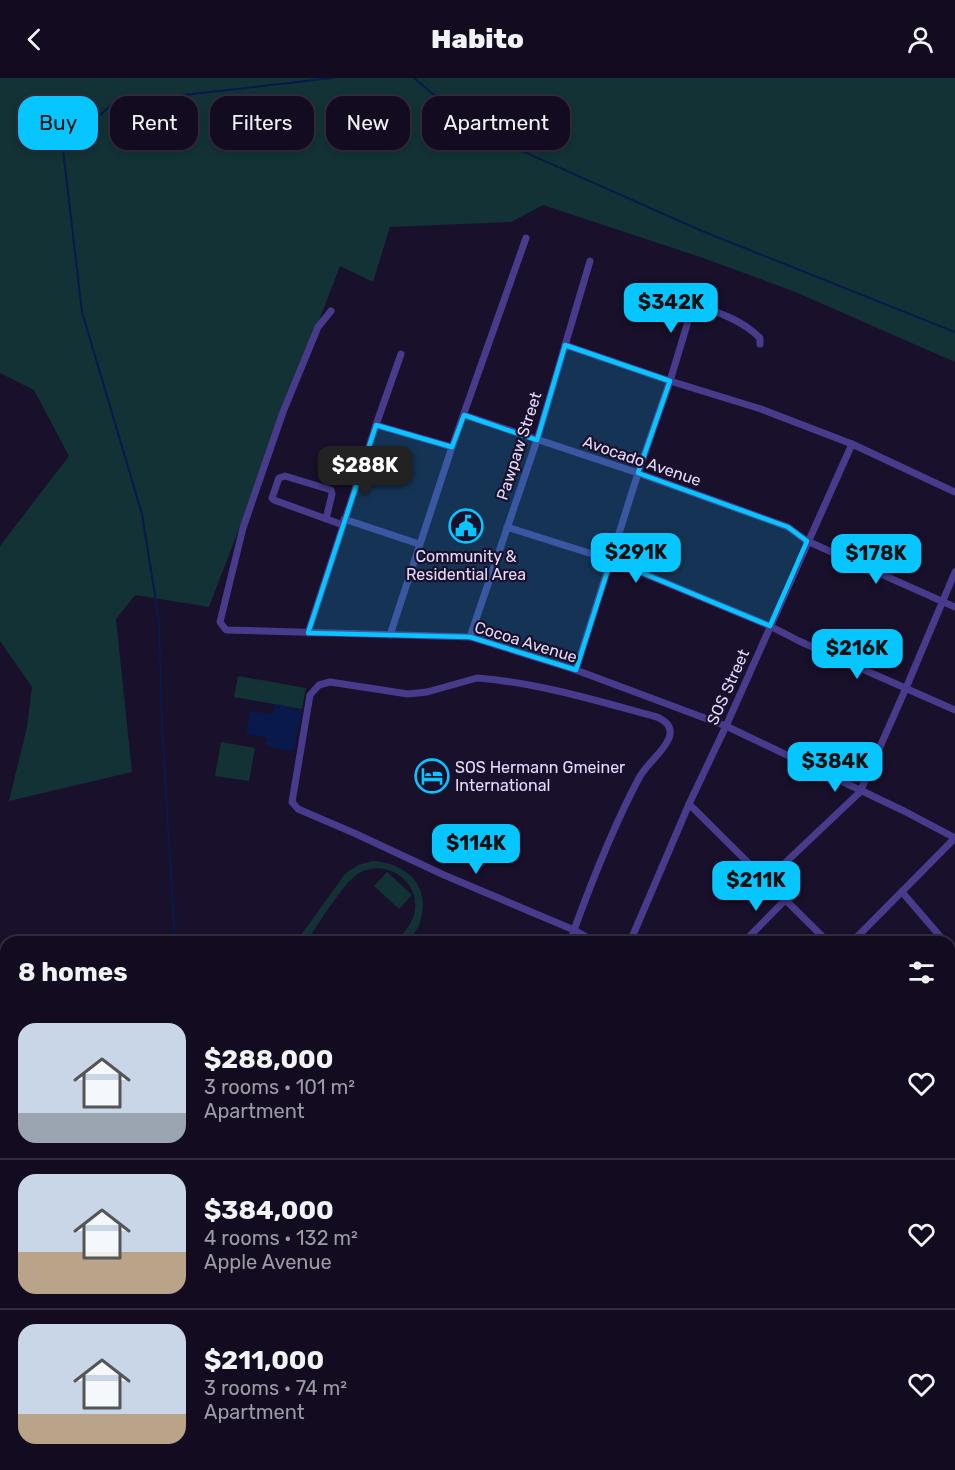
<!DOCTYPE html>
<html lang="en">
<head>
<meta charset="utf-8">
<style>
  :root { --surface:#130c20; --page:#1c1529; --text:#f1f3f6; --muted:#9d9ba5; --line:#322c3e; --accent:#07c6ff }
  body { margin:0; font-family:Rubik,sans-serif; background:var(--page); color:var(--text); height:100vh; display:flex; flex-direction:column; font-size:22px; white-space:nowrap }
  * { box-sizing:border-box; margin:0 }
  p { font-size:20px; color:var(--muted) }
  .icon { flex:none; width:33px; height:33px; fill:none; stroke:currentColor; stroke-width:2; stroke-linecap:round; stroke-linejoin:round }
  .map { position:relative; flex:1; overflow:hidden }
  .drawer { position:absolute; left:0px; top:858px; width:956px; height:534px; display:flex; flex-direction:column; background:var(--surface); border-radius:18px 18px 0 0; box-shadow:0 3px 9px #0003,0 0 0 2px var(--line) }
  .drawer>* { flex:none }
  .banner { position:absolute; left:18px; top:18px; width:600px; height:54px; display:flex; gap:12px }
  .price { position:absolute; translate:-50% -51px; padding:0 14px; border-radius:12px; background:var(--accent); color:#111; font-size:20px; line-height:39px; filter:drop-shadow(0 2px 3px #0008) }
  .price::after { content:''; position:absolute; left:50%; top:36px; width:18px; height:14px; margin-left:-9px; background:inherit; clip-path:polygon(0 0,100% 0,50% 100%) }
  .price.active { background:#222; color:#fff }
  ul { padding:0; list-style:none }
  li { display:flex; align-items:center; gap:18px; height:150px; padding:0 18px }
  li+li { border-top:2px solid var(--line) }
  li span { display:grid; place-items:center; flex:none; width:168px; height:120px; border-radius:18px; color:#555 }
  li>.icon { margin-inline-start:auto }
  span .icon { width:72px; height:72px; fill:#fffc; stroke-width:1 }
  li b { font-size:26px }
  h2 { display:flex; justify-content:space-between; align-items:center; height:72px; padding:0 18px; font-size:26px }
  .pill { padding:0 21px; border-radius:18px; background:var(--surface); box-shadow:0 3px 9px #0003,0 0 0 2px var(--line); font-size:21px; line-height:54px }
  .pill.active { background:var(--accent); color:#111 }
  header { display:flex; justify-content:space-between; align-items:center; height:78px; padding:0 18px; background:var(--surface); font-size:27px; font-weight:800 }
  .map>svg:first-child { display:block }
  .green { fill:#133236 }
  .water { fill:#0a194b }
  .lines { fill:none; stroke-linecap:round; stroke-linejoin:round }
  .stream { stroke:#0a194b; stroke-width:2 }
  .street { stroke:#483b8b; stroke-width:7 }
  .marked { fill:#07c6ff; fill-opacity:0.2; stroke:#07c6ff; stroke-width:4.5; stroke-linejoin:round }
  .labels { text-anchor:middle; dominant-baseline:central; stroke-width:4.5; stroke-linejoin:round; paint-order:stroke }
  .street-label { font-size:16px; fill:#e4dbff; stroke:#19102b }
  .poi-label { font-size:16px; fill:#e4dbff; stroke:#19102b }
</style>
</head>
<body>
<header><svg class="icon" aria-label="back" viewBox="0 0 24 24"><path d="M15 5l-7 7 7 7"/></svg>Habito<svg class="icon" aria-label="person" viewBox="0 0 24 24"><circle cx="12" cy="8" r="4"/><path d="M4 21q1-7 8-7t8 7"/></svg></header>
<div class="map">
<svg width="955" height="1392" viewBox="0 0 955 1392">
  <rect width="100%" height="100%" fill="#19102b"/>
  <g class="green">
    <polygon points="0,0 955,0 955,284 793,213 703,180 543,127 511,144 390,149 373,204 340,188 209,529 135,517 116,541 132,694 9,723 27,649 32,609 0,563 0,468 69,378 34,312 0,295"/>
    <polygon points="238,598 306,610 302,631 234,619"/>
    <polygon points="221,664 255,670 249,703 215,698"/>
    <path d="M373,783c33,2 59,25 47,61 -2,7 -8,14 -13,20h-10c6,-9 14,-17 17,-27 9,-32 -27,-58 -55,-42 -16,10 -41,52 -53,69h-10l49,-68 13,-9z"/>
    <polygon points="387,794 412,817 399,831 374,808"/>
  </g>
  <polygon class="water" points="275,626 302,632 294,673 266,668 268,660 246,656 250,633 272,636"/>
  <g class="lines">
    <g class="stream">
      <polyline points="414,0 477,53 702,153 955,254"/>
      <polyline points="175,864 162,647 159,543 142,436 82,234 63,72 113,25 332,0"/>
      <polyline points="203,1386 205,1392"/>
    </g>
    <g class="street">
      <path d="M693,226c25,8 49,16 67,34v6"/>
      <polyline points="331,233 318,249 283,334 243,450 220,544 226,552 470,559 576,592 726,648 904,733 955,760"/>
      <polyline points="565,267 670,303 696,217"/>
      <polyline points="464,337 638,395 788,449 807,463 955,529"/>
      <polyline points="376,347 452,369"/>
      <polyline points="326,441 332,416 331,412 285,398 279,400 272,420 274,422 343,447"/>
      <polyline points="344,441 419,466"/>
      <polyline points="507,449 611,482 770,548 799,563 955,632"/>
      <polyline points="308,555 376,347 401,276"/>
      <polyline points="390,557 452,369 526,160"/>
      <polyline points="470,559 537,362 590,183"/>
      <polyline points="576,592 638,395 670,303 761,331 852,366 955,414"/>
      <path d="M477,600c62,5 121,23 180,39 9,4 16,10 12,21 -6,15 -22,25 -30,40 -26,49 -46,100 -65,152l-130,-55 -90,-42 -56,-24 -6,-7 18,-107 9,-10 11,-3 78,12 19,-2z"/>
      <polyline points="689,726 828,864"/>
      <polyline points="767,802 860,714 906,610 955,494"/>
      <polyline points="902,814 945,864"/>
      <polyline points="570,864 574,852 596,864"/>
      <polyline points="630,864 689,726 726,648 852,366"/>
      <polyline points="744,864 786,821"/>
      <polyline points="852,864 955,760"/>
      <polyline points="950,869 955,875"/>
      <polyline points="0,888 6,895"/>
      <polyline points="0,1009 6,1015"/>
      <polyline points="0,1075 6,1069"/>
      <polyline points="950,1155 955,1143"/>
      <polyline points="950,1254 955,1260"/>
      <polyline points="0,1283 6,1278"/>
      <polyline points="954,1320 955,1319"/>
      <polyline points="950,1357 955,1363"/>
      <polyline points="131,1386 137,1392"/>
      <polyline points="377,1386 384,1392"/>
      <polyline points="709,1386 715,1392"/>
      <polyline points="89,1392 96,1386"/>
      <polyline points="398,1392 401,1386"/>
      <polyline points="626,1392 633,1386"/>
      <polyline points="838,1392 844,1386"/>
    </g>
  </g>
  <path class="marked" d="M565,267l105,36 -32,92 150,54 19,14 -37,85 -159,-66 -35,110 -106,-33 -162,-4 68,-208 76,22 12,-32 73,25z"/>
  <defs>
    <symbol id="civic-ring" viewBox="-11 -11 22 22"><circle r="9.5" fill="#19102b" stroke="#07c6ff" stroke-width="1.5"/><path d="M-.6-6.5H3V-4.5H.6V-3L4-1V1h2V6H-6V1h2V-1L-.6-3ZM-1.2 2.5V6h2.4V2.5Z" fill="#07c6ff"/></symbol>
    <symbol id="hotel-ring" viewBox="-11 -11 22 22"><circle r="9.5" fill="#19102b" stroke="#07c6ff" stroke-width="1.5"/><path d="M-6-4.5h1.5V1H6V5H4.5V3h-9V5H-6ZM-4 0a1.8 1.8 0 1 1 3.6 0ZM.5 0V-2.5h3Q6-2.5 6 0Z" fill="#07c6ff"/></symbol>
  </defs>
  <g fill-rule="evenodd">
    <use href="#civic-ring" x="447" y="429" width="38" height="38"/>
    <use href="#hotel-ring" x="413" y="679" width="38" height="38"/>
  </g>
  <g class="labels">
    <g class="street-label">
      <text transform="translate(519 368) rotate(-72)">Pawpaw Street</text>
      <text transform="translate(642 383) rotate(19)">Avocado Avenue</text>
      <text transform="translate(526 564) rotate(17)">Cocoa Avenue</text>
      <text transform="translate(728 609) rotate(-66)">SOS Street</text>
    </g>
    <g class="poi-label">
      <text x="466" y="478">Community &amp;<tspan x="466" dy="18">Residential Area</tspan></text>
      <text x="455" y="689" text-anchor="start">SOS Hermann Gmeiner<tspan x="455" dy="18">International</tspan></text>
    </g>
  </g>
</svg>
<b class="price" style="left:671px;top:256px">$342K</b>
<b class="price active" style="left:365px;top:419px">$288K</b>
<b class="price" style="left:636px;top:506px">$291K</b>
<b class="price" style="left:876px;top:507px">$178K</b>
<b class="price" style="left:857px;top:602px">$216K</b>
<b class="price" style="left:835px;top:715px">$384K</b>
<b class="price" style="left:476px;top:797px">$114K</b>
<b class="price" style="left:756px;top:834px">$211K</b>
<div class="banner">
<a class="pill active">Buy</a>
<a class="pill">Rent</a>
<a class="pill">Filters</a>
<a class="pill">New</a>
<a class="pill">Apartment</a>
</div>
<section class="drawer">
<h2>8 homes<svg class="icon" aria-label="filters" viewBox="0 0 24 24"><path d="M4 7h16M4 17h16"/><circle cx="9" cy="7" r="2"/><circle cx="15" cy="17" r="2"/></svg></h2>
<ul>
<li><span style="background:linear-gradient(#c9d6e8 75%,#9aa5b1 0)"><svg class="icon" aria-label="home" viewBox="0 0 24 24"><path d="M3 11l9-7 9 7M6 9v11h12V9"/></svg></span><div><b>$288,000</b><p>3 rooms · 101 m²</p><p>Apartment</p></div><svg class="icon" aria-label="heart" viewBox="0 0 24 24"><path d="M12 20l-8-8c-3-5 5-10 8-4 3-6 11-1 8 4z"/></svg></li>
<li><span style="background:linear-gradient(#c9d6e8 65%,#b9a48a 0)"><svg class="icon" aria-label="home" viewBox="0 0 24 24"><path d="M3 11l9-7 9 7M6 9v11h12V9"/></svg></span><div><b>$384,000</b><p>4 rooms · 132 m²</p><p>Apple Avenue</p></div><svg class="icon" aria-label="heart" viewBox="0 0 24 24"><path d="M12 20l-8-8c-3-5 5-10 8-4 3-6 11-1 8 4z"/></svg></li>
<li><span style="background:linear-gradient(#c9d6e8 75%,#b9a48a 0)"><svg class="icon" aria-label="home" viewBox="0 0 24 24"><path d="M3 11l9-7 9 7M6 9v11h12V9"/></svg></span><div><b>$211,000</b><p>3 rooms · 74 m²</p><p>Apartment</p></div><svg class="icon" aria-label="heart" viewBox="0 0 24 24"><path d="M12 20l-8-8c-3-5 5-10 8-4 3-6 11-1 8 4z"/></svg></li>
</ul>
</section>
</div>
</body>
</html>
